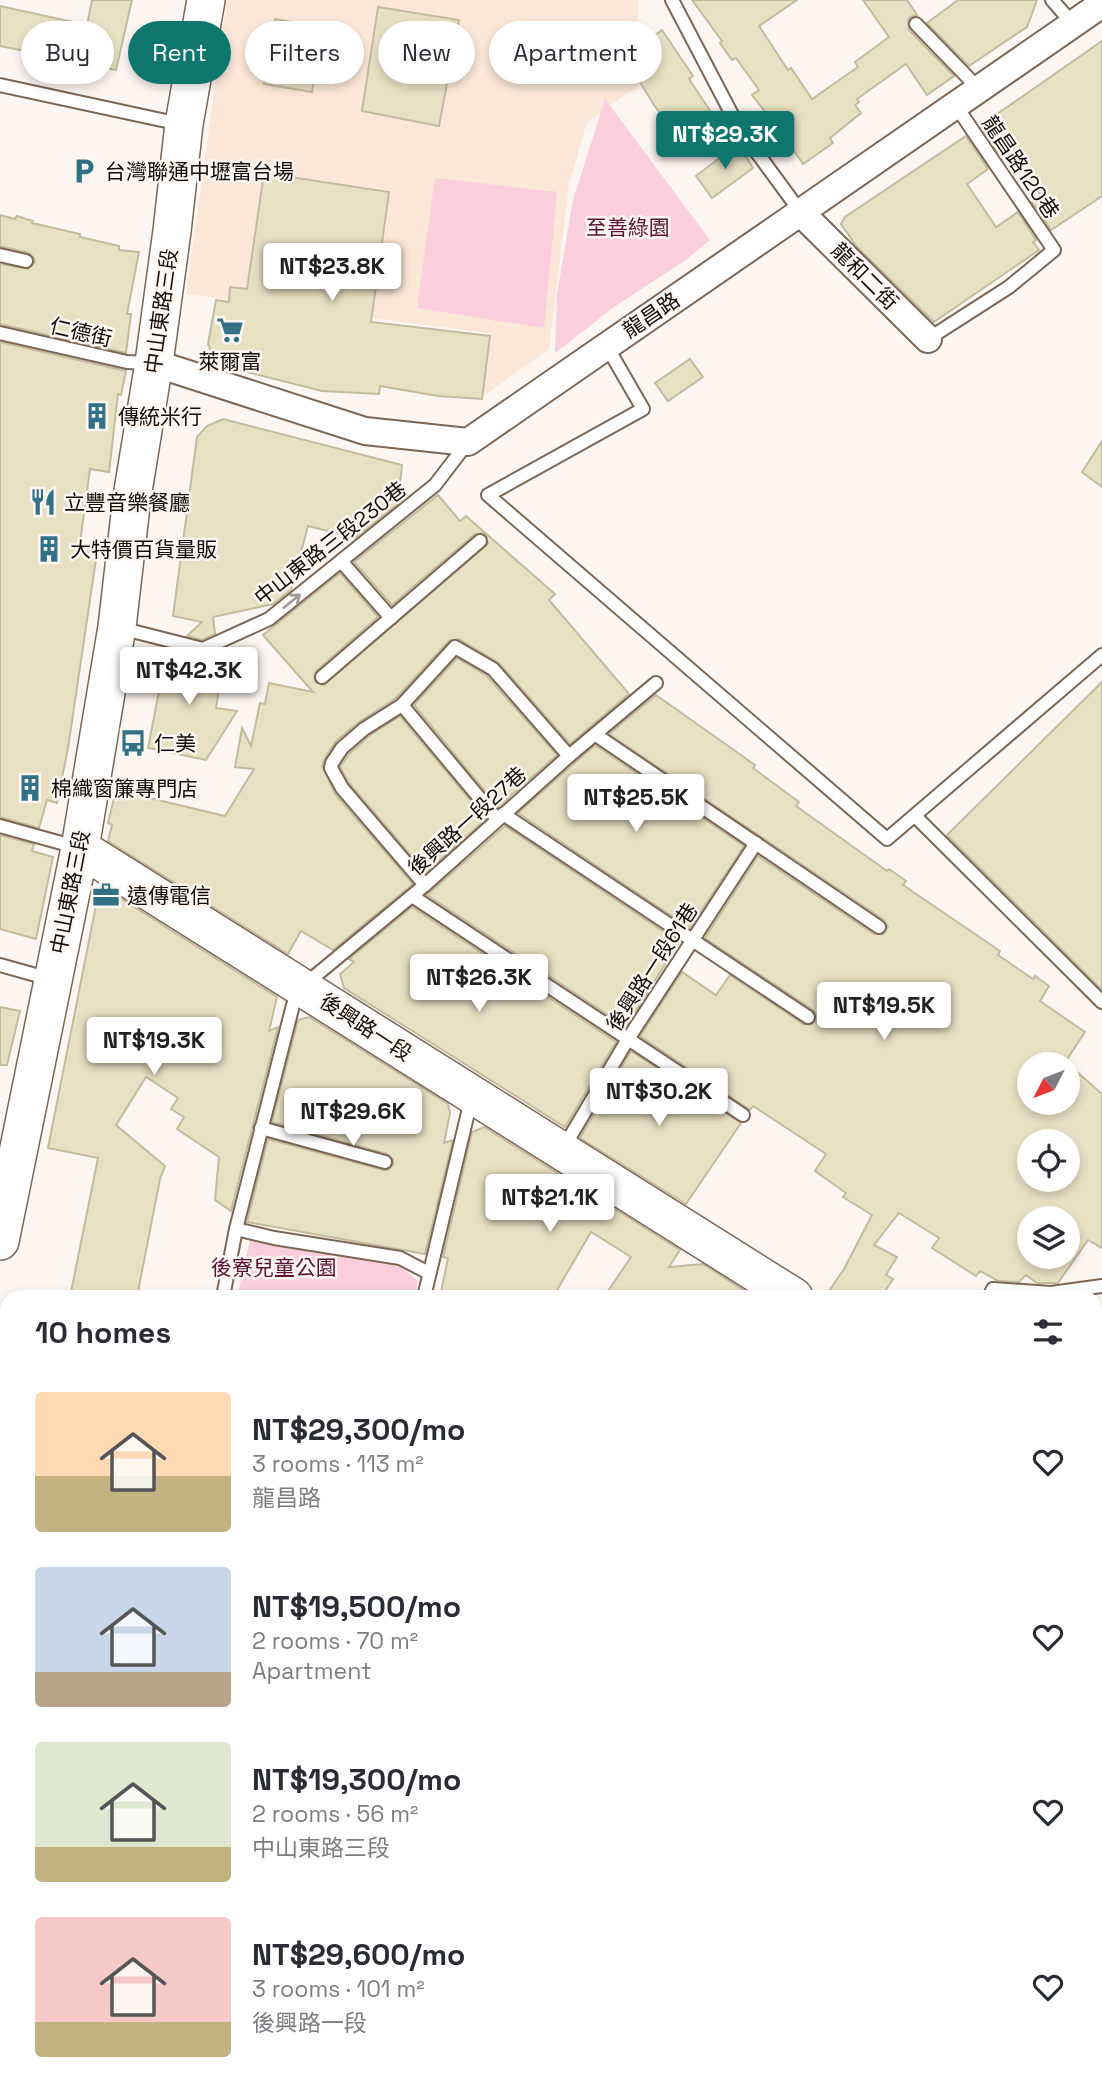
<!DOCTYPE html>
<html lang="en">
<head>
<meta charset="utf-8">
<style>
  :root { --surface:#fff; --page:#f7f7f7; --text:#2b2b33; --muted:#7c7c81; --accent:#0f766e }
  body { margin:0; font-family:"Space Grotesk","Noto Sans TC",sans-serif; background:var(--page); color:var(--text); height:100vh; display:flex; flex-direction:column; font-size:26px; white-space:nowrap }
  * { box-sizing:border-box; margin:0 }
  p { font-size:23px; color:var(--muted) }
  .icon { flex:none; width:38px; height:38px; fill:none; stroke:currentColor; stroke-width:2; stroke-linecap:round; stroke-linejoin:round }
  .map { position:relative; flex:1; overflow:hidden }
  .sheet { position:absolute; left:0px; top:1290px; width:1102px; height:800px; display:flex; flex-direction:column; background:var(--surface); border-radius:21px 21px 0 0; box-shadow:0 4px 10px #0003 }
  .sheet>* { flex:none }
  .top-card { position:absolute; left:21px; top:21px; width:700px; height:63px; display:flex; gap:14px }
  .needle { width:46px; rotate:228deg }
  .fabs { position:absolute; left:1017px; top:1052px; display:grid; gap:14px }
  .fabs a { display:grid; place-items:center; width:63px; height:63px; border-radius:50%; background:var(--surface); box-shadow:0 4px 10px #0003; font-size:35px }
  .price { position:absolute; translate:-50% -60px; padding:0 16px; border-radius:7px; background:#fff; color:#222; font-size:23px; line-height:46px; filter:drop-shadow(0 2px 4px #0008) }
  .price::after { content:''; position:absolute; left:50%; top:42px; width:21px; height:16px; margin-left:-10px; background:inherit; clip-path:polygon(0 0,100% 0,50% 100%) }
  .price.current { background:var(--accent); color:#fff }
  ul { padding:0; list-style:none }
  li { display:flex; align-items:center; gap:21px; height:175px; padding:0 35px }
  li span { display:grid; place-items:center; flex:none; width:196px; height:140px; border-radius:7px; color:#555 }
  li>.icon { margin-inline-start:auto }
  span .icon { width:84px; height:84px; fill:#fffc; stroke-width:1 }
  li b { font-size:30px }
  h2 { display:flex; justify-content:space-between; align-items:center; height:84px; padding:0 35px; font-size:30px }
  .pill { padding:0 24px; border-radius:32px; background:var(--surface); box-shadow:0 4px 10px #0003; font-size:24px; line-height:63px }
  .pill.current { background:var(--accent); color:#fff }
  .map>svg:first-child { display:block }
  .built { fill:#fae7d7 }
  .green { fill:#fbcedd }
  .building { fill:#e8e0c3; stroke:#c3bb9f; stroke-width:2; fill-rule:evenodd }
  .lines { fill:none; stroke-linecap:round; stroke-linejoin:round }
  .lane-casing { stroke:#7c6654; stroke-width:16 }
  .street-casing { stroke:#7c6654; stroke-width:30 }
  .secondary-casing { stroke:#7c6654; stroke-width:40 }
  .lane { stroke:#fff; stroke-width:12 }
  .street { stroke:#fff; stroke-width:26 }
  .secondary { stroke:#fff; stroke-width:37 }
  .oneway { stroke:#a19d9b }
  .labels { text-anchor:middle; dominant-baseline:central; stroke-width:5; stroke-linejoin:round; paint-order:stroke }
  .street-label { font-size:21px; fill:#130b05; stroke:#fcf6f2 }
  .poi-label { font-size:21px; fill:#130b05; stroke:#fcf6f2; text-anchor:start }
  .park-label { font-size:21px; fill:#591134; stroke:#fcf6f2 }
</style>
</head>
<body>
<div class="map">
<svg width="1102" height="2089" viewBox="0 0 1102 2089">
  <rect width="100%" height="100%" fill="#fcf6f2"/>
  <polygon class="built" points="227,0 638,0 638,86 587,122 569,184 549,349 481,398 488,333 186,294"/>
  <g class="green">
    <polygon points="605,99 710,240 687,259 614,307 555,353 557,294 573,200"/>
    <polygon points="435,178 557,192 544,328 417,308"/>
    <polygon points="252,1231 400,1266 418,1281 415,1297 237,1297"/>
  </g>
  <g class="building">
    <polygon points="92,0 132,0 116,70 0,46 0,6 87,25"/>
    <polygon points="692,0 797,0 759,26 788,70 791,68 812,99 858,67 855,62 889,37 863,0 907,0 917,15 910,17 908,21 909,30 954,76 927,95 906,64 857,99 859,102 855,105 861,113 830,138 833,143 803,164 777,125 776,126 752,95 759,90 736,58 732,60 720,43 722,41"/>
    <polygon points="958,0 1037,0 1027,27 969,66 927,23"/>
    <polygon points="378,7 459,20 439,126 362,111"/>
    <polygon points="275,19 322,27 312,92 264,84"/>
    <polygon points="662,30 693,76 689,79 715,118 682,142 654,105 625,58"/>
    <polygon points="1102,41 1102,196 1051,230 1032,202 1041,196 1011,153 1003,159 980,126"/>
    <polygon points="966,136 988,169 967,184 996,227 1018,212 1036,240 1033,242 1039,250 934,322 857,247 841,224 845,217"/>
    <polygon points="738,144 753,168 712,198 696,176"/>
    <polygon points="264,173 389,192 371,322 490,336 482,399 438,396 380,386 379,394 322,391 227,367 214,359 208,344 216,300 229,302 230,287 247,289"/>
    <polygon points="0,215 15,219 17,216 33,221 32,223 80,234 80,237 119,246 119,250 139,252 127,314 131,314 126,353 0,324 0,264 28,269 35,262 34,258 29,253 0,246"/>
    <polygon points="0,342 126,371 121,395 118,394 109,472 90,469 80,543 98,546 68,748 57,803 47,800 39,828 0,817"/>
    <polygon points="690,359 703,377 668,401 655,383"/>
    <polygon points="223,419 402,465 398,504 355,538 308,526 291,590 273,604 213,617 215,634 202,640 187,636 202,622 173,616 197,437 207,426"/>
    <polygon points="1102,441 1102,487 1082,472"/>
    <polygon points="438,495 460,521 466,516 555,594 549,600 629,694 570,744 499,663 459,639 449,641 396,698 359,722 336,741 325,758 322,766 335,794 413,884 333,950 301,931 288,954 108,841 112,825 108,823 116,790 225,816 254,769 235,767 242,728 251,746 260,703 265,704 269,683 313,692 263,635 340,573 378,617 316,671 314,675 315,682 324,685 488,544 486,535 482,533 475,534 392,605 354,562"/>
    <polygon points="172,650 202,658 217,652 220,682 216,708 237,711 206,760 148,748 166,655"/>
    <polygon points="457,658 487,676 557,755 498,807 414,705"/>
    <polygon points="1102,682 1102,990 947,835"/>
    <path d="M656,695l99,70 -2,3 46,34 -3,4 91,65 2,-2 17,12 -3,4 97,66 -2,4 35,24 2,-3 14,10 -9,15 45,31 -21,32h-35v38h39v-38l34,30v154l-14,-8 -30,43h-21l-11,-8 -7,7 -21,-1 -18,-10 -4,5 -44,-28 7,-10 -40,-25 -25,32 23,12 -11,18 7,4 -12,18h-56l19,-28 28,-54 -29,-18 3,-4 -31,-22 11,-17 -73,-48 -3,4 -110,-74 42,-64 34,23 14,-20 73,49 8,1 5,-4v-7l-3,-4 -108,-72 53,-82 116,78h9l5,-7 -4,-7 -275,-186zM1029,1141h39v39h-39zM1029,1218h39v38h-39z"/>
    <polygon points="400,716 486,819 426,873 349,783 340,767 349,754 369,736"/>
    <polygon points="595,745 744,846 690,928 518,813"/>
    <polygon points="505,826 679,942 626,1027 427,895"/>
    <polygon points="0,835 34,844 32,851 53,857 36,939 0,929"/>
    <polygon points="99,890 107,890 277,997 269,1031 278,1027 231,1211 215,1200 219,1157 177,1129 184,1117 171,1109 178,1098 146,1077 116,1125 165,1166 160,1179 137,1297 70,1297 98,1158 48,1148"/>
    <polygon points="412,907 616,1042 565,1127 344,988 340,974 354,962 349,959"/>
    <polygon points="0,1007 20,1011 7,1065 0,1065"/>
    <polygon points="309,1017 448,1104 450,1113 444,1143 453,1140 425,1254 247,1222 268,1139 383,1170 388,1170 393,1165 393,1159 387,1154 272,1122 298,1020"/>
    <polygon points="631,1051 741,1123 686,1204 580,1138"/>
    <polygon points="484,1127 680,1250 669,1267 703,1264 754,1297 604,1297 631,1257 591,1232 553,1297 440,1297 448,1258 443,1257 472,1132"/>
  </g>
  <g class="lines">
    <defs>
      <g id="lane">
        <polyline points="672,0 739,128 802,214"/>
        <polyline points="1052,0 1073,24"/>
        <polyline points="916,24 979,89"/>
        <polyline points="0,85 180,124"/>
        <polyline points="0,255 26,261"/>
        <polyline points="0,333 127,362 150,363"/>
        <polyline points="928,339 1009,287 1054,250 956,106"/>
        <polyline points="606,345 643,409 488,495 887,839 1102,655"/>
        <polyline points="341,561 391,618"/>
        <polyline points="120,628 203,649 269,619 435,485 468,442"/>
        <polyline points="322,677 480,541"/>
        <polyline points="402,705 497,819"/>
        <polyline points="596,735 879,927"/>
        <polyline points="503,814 808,1017"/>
        <polyline points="915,816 1102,1002"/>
        <polyline points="0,826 76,847"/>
        <polyline points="425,885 342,788 331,768 332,763 342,748 364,729 402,705 455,647 493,669 569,756"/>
        <polyline points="412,896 743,1115"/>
        <polyline points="0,965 50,979"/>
        <polyline points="261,1128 385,1162"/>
        <polyline points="564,1147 628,1039 756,843"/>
        <polyline points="236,1229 274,1238 400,1258 429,1273"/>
        <polyline points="223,1297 236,1229 293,1005 303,986 425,885 569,756 656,683"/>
        <polyline points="424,1297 471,1100"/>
        <polyline points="989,1297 993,1289 1051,1293 1102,1286"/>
        <polyline points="0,1753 7,1756"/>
        <polyline points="1096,1800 1102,1805"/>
        <polyline points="1096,1988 1102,1981"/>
        <polyline points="82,2082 84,2089"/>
        <polyline points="363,2082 366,2089"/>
        <polyline points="513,2082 516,2089"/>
        <polyline points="659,2082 662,2089"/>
        <polyline points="28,2089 40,2082"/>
        <polyline points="821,2089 837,2082"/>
      </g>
      <g id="street">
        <polyline points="802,214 928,339"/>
        <polyline points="154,363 365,431 468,442 1102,4"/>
      </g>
      <g id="secondary">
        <polyline points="80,848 794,1297"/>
        <polyline points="0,1241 80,848 117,627 132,497 154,363 172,231 184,124 206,0"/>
        <polyline points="1096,1486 1102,1490"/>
        <polyline points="0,1535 7,1538"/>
        <polyline points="0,1575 7,1577"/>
        <polyline points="1096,1665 1102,1665"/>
        <polyline points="1096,1704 1102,1704"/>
      </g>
    </defs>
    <use href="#lane" class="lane-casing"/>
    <use href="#street" class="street-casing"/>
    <use href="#secondary" class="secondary-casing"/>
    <use href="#lane" class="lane"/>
    <use href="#street" class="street"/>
    <use href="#secondary" class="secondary"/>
  </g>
  <defs><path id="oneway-shaft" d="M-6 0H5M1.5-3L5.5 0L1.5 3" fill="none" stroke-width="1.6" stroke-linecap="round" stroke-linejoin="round" transform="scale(1.75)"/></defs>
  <use class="oneway" href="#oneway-shaft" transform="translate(292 601) rotate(-39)"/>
  <defs>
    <symbol id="parking-bare" viewBox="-9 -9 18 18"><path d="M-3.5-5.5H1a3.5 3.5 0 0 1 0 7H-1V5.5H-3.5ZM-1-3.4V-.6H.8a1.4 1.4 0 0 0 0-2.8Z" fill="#327086" stroke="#fcf6f2" stroke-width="2.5" paint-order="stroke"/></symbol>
    <symbol id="supermarket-bare" viewBox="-9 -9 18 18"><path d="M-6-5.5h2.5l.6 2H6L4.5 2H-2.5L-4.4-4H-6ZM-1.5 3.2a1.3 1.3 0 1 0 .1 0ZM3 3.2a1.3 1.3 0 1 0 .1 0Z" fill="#327086" stroke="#fcf6f2" stroke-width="2.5" paint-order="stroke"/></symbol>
    <symbol id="building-bare" viewBox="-9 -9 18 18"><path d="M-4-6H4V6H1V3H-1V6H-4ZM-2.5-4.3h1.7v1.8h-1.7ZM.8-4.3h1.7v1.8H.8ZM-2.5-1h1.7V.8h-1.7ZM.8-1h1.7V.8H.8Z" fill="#327086" stroke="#fcf6f2" stroke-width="2.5" paint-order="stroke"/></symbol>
    <symbol id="restaurant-bare" viewBox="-9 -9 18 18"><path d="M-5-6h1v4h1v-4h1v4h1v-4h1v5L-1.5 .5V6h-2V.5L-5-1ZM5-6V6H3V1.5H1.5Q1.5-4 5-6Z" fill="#327086" stroke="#fcf6f2" stroke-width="2.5" paint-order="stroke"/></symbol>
    <symbol id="bus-bare" viewBox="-9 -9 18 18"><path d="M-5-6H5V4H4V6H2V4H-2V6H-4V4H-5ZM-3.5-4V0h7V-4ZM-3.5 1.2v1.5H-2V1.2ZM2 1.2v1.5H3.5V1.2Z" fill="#327086" stroke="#fcf6f2" stroke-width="2.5" paint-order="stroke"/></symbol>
    <symbol id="office-bare" viewBox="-9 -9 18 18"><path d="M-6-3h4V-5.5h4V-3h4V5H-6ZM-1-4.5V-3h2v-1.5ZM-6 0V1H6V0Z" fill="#327086" stroke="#fcf6f2" stroke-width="2.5" paint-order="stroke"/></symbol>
  </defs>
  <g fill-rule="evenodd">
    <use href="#parking-bare" x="65" y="152" width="38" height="38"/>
    <use href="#supermarket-bare" x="211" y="311" width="38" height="38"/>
    <use href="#building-bare" x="78" y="397" width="38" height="38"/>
    <use href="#restaurant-bare" x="24" y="483" width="38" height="38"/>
    <use href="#building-bare" x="30" y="530" width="38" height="38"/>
    <use href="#bus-bare" x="114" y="724" width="38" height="38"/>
    <use href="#building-bare" x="11" y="769" width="38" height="38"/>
    <use href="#office-bare" x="87" y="876" width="38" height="38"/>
  </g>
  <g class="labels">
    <g class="street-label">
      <text transform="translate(1021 167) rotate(56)">龍昌路120巷</text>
      <text transform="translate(865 276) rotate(45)">龍和二街</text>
      <text transform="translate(161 311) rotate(-82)">中山東路三段</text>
      <text transform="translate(651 315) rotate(-34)">龍昌路</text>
      <text transform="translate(81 332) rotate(13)">仁德街</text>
      <text transform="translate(330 543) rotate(-38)">中山東路三段230巷</text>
      <text transform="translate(467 821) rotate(-42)">後興路一段27巷</text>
      <text transform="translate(70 892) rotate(-79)">中山東路三段</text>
      <text transform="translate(652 967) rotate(-57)">後興路一段61巷</text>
      <text transform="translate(366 1027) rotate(33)">後興路一段</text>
    </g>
    <g class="poi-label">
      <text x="105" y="171">台灣聯通中壢富台場</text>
      <text x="230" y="361" text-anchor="middle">萊爾富</text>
      <text x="118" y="416">傳統米行</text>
      <text x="64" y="502">立豐音樂餐廳</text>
      <text x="70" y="549">大特價百貨量販</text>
      <text x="154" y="743">仁美</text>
      <text x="51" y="788">棉織窗簾專門店</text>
      <text x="127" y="895">遠傳電信</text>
    </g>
    <g class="park-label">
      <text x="628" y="227">至善綠園</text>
      <text x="274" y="1267">後寮兒童公園</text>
    </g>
  </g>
</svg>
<div class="fabs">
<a><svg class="needle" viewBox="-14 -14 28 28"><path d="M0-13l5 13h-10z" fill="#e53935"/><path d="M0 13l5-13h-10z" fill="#7c7c81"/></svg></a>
<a><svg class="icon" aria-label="locate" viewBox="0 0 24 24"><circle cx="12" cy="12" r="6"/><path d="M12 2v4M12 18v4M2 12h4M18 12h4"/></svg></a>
<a><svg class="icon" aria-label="layers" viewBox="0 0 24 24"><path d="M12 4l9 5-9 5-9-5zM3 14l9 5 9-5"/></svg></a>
</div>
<b class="price current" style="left:725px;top:171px">NT$29.3K</b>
<b class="price" style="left:332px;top:303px">NT$23.8K</b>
<b class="price" style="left:189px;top:707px">NT$42.3K</b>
<b class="price" style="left:636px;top:834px">NT$25.5K</b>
<b class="price" style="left:479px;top:1014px">NT$26.3K</b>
<b class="price" style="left:884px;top:1042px">NT$19.5K</b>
<b class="price" style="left:154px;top:1077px">NT$19.3K</b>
<b class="price" style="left:659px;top:1128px">NT$30.2K</b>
<b class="price" style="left:353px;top:1148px">NT$29.6K</b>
<b class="price" style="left:550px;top:1234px">NT$21.1K</b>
<div class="top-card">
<a class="pill">Buy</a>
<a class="pill current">Rent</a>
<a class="pill">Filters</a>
<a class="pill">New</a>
<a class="pill">Apartment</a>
</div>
<section class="sheet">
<h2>10 homes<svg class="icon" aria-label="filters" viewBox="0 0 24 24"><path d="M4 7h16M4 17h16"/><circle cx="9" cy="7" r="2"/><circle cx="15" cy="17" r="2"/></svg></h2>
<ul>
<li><span style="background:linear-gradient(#ffd9b3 60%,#c2b280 0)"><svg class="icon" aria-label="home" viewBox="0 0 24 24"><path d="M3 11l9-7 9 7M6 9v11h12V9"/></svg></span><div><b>NT$29,300/mo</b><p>3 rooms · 113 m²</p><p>龍昌路</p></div><svg class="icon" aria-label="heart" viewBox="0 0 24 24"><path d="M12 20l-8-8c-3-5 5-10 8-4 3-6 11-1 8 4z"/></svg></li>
<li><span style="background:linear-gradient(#c9d6e8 75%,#b9a48a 0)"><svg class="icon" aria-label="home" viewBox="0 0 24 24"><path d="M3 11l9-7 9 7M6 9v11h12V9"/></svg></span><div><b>NT$19,500/mo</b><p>2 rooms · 70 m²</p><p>Apartment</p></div><svg class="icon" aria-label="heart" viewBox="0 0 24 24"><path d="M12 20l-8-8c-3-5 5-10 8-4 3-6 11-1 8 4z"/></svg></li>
<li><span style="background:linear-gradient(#dfe7d0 75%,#c2b280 0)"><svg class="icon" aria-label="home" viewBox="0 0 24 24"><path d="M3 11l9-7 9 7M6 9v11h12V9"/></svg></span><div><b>NT$19,300/mo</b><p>2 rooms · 56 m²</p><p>中山東路三段</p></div><svg class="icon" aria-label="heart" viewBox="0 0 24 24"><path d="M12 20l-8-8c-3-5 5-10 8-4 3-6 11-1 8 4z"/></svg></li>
<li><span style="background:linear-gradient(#f6c9c9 75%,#c2b280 0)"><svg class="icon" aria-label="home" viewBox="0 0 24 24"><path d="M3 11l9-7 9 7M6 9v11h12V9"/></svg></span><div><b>NT$29,600/mo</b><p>3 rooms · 101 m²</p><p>後興路一段</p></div><svg class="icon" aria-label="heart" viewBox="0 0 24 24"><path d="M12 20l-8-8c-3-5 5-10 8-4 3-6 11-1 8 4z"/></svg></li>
</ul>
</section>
</div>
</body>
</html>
